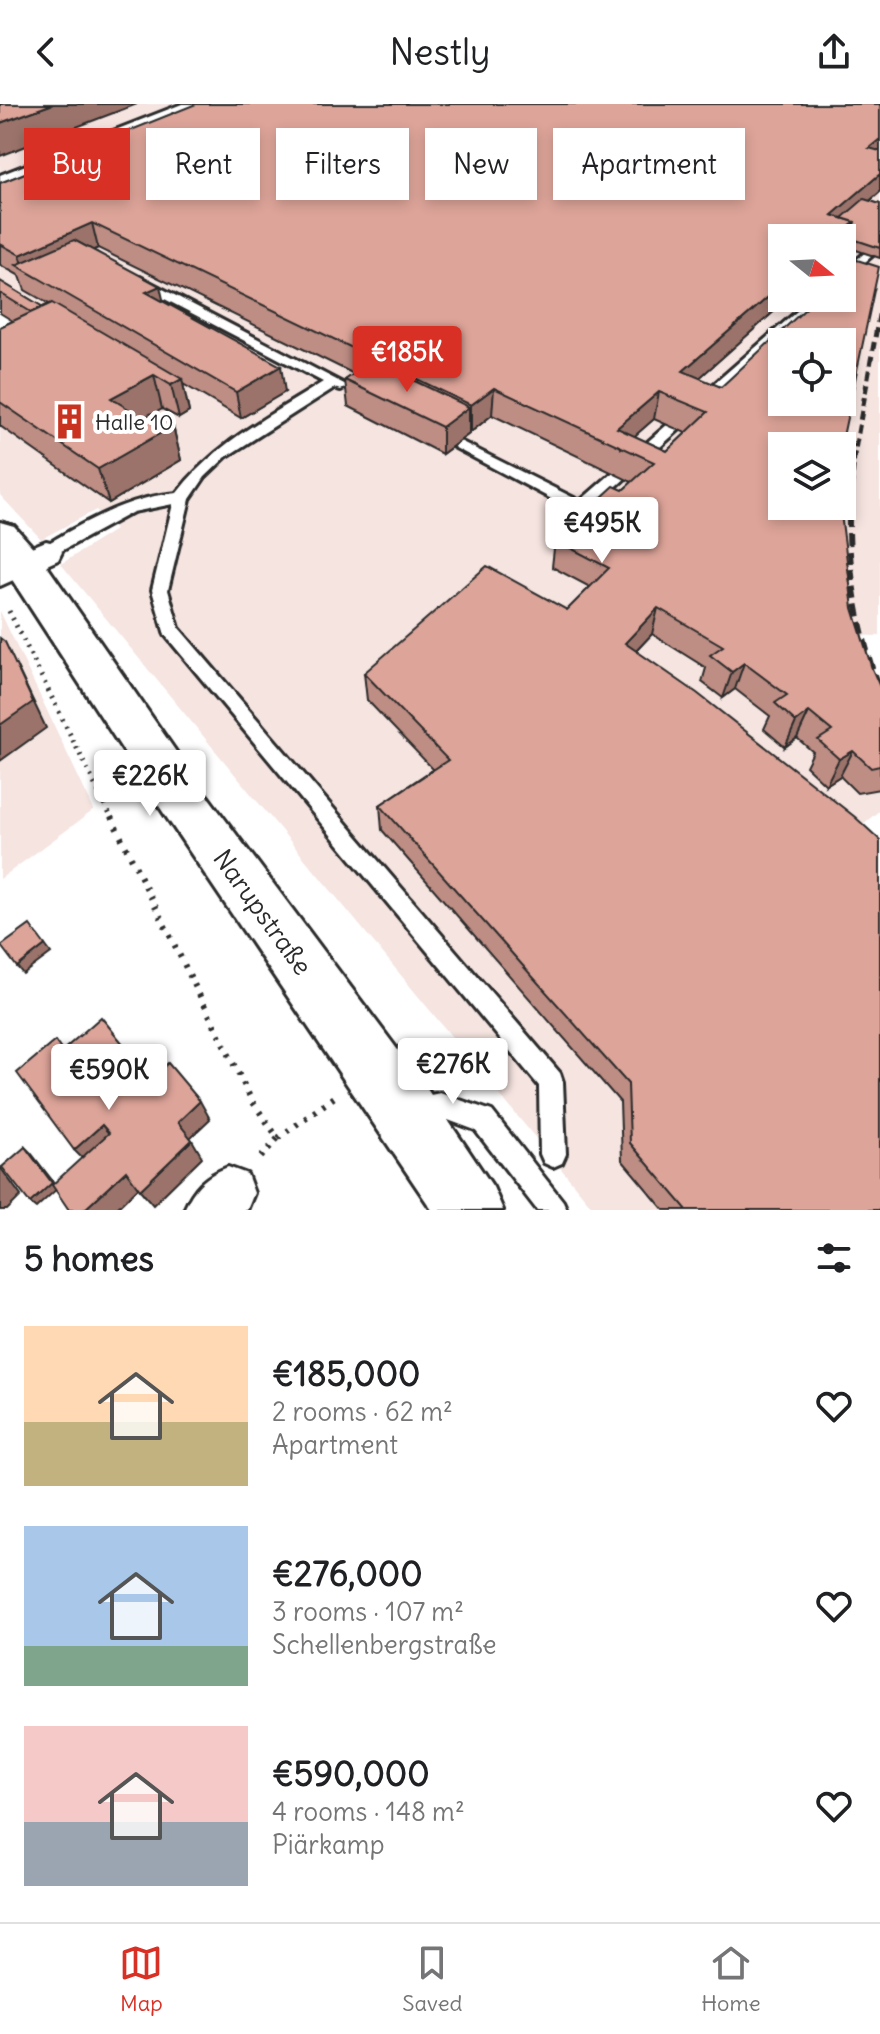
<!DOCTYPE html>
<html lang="en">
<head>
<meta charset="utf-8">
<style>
  :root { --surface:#fff; --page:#f6f6f6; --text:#202124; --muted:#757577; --line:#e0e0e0; --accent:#d93025 }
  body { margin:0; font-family:Delius,sans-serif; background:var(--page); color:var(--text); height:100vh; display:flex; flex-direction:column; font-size:30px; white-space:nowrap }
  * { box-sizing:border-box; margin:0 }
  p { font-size:26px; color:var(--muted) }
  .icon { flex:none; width:44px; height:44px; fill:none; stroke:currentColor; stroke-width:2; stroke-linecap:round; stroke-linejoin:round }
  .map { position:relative; height:1106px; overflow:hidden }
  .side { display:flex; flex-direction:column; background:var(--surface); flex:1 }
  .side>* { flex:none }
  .top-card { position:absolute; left:24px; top:24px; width:832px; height:72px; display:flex; gap:16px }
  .needle { width:52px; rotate:108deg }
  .tools { position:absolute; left:768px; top:120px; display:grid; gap:16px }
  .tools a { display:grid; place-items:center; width:88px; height:88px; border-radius:0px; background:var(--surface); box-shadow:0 4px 12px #0003; font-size:40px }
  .price { position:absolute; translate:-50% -68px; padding:0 18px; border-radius:8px; background:#fff; color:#222; font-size:26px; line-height:52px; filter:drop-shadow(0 2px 4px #0008) }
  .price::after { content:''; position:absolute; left:50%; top:48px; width:24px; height:18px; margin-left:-12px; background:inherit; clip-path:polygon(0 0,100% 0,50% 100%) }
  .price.selected { background:var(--accent); color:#fff }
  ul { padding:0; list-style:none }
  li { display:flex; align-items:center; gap:24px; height:200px; padding:0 24px }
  li span { display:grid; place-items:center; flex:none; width:224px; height:160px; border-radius:0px; color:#555 }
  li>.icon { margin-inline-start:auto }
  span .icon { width:96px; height:96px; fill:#fffc; stroke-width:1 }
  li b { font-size:34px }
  h2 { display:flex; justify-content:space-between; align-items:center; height:96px; padding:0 24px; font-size:34px }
  .tag { padding:0 28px; border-radius:0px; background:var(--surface); box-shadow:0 4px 12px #0003; font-size:28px; line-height:72px }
  .tag.selected { background:var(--accent); color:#fff }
  header { display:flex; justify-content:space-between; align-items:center; height:104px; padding:0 24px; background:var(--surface); font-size:36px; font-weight:600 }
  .tabs { display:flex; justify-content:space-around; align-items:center; height:112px; border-top:2px solid var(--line); background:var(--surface); font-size:22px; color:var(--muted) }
  .tabs a { display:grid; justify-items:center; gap:4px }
  .tabs .selected { color:var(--accent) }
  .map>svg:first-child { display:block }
  .built { fill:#f5e4e0; fill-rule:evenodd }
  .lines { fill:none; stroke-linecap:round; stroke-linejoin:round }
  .service-casing { stroke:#2b2b2b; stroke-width:6 }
  .minor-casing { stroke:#2b2b2b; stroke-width:6 }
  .tertiary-casing { stroke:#2b2b2b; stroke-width:6 }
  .path-far1 { stroke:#2b2b2b; stroke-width:5; stroke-dasharray:2 6; stroke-linecap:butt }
  .path { stroke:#2b2b2b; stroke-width:6; stroke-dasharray:3 8; stroke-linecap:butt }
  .service { fill:#fff; fill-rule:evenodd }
  .minor { fill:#fff; fill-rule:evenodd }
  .tertiary { fill:#fff; fill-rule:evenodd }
  .rail-far1 { stroke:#2b2b2b; stroke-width:5; stroke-dasharray:9 5; stroke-linecap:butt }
  .rail { stroke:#2b2b2b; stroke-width:6; stroke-dasharray:12 6; stroke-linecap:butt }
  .wall { fill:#be8d84; stroke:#2b2b2b; stroke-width:2; fill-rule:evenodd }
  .shaded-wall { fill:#9b736b; stroke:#2b2b2b; stroke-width:2 }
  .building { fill:#dda499; stroke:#2b2b2b; stroke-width:2; fill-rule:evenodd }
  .labels { text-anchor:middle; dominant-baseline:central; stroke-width:8; stroke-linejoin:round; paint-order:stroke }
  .far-poi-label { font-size:22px; fill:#2b2b2b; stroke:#fff; text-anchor:start }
  .street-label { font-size:26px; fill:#2b2b2b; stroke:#fff }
</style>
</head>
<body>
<header><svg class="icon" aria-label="back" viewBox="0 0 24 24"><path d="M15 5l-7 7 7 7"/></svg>Nestly<svg class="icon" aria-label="share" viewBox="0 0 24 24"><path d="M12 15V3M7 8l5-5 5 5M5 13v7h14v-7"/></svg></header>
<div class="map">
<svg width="880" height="1106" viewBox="0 0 880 1106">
  <rect width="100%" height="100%" fill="#fff"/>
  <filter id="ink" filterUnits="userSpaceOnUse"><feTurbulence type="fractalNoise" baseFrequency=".0125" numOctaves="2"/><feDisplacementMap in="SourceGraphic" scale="16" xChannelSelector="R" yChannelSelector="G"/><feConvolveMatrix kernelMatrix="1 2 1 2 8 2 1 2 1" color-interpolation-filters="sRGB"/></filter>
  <g filter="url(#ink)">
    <g class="built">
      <path d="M0,0h880v532l-35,-1 35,101v74l-36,30 36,370h-285l-534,-646 54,-34 -19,-20 -55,29 -41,-44v-133l58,-28 -58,-35zM782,134h60v60h-60zM782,238h60v60h-60zM782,342h60v60h-60z"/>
      <polygon points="0,507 94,706 0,775"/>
    </g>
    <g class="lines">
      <defs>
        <g id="service">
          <polygon points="182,0 195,0 0,78 0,71"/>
          <polygon points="880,136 880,145 842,178 842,168"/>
          <path d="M140,173l208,109 -7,4 -7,-2 -108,69 -21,20 -15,22 -22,91 11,38 381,445 3,9 3,72 -4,9 -9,4 -9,-4 -4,-9 -1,-68 -374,-451 -13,-45 21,-86 -40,8 -81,44 -6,2 -8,-6c6,-8 17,-12 26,-18 36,-20 72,-38 113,-41 38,-50 94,-78 146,-111l-187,-98 -2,-3z"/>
          <polygon points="812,194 825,194 588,408 576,408 448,340 450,337 460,337 580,397"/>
          <polygon points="440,989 492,1007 563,1097 567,1106 537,1106 475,1026 440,1013 415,1018 406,1014 402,1005 406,996"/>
        </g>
        <g id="minor">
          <polygon points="46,437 58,440 62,448 58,456 0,482 0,456"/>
          <path d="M228,1063l19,7 7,19 -7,17h-63c10,-23 21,-34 44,-43z"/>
        </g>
        <polygon id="tertiary" points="0,418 14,422 38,449 197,678 427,985 493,1083 503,1106 432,1106 163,708 0,457"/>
      </defs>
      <use href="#service" class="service-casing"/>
      <use href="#minor" class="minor-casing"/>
      <use href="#tertiary" class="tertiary-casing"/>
      <polyline class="path-far1" points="9,507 112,715"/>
      <g class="path">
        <polyline points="111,713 252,997 278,1034 256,1059"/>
        <polyline points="278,1034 336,992"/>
      </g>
      <use href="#service" class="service"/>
      <use href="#minor" class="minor"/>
      <use href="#tertiary" class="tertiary"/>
      <polyline class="rail-far1" points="849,413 854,351 880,206"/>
      <path class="rail" d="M849,411c-1,63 11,119 31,178"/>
    </g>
    <path class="wall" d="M79,47l801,41 -10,9 10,3v54l-33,-11 -148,131 83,68 71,162 19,61 8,18v102l-23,4 -17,-17 -14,9 -20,-19 7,-14 -16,-14 -12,9 -21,-18 6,-13 -35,-27 -12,9 -21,-16 4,-14 -54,-34 -16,17 244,559h-216l-42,-50 -2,-58 -238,-272 -2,-25 53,-36 -66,-69 -3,-27 203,-63 23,-23 -38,-20 3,-27 68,-50 9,-8 -140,-67 -21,17 -2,-1v3l-27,20 -94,-48 -3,-26 9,-6 -256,-126 -4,2 191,142 -44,26 -58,-34 6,28 -10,6 -17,-9 -9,5 20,12 8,34 -72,43 -109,-77v-99l13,-6 -13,-8v-32l43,26 6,-3 -24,-14 -5,-14 -20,-11v-82l82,-18zM654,315l32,14 -19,18 -33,-15z"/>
    <g class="shaded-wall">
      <polygon points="53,0 137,0 0,52 0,19"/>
      <polygon points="880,35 880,53 869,44"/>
      <polygon points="880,70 880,88 833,128 832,111"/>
      <polygon points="855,118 847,143 842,147 842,134 836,134"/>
      <polygon points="92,119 98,144 37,173 25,166 20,151"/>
      <polygon points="782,181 782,194 789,194 677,294 683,267"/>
      <polygon points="160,182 166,208 146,188"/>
      <polygon points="281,262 285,288 241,314 236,288"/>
      <polygon points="154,271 162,305 121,328 111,294"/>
      <polygon points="182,275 189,308 179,314 171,281"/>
      <polygon points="494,284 492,311 471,328 471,301"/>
      <polygon points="659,288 654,315 621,344 617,324"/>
      <polygon points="469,303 469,330 442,350 442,323"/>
      <polygon points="173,322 181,356 109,399 98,365"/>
      <polygon points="658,504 652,530 619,565 625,539"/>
      <polygon points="744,559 735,585 723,594 732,568"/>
      <polygon points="18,565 46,624 0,657 0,621"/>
      <polygon points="809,608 797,634 785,643 796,618"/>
      <polygon points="853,647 840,672 826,681 839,655"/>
      <polygon points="45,841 51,849 23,870 17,863"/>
      <polygon points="200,997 210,1015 189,1035 178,1018"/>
      <polygon points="102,1021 116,1038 90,1062 74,1046"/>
      <polygon points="192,1036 202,1053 153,1101 140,1086"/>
      <polygon points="25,1043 31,1049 58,1084 36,1104 30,1099"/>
      <polygon points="0,1063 21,1092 7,1106 0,1106"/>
      <polygon points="126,1067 140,1082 115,1106 84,1106"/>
    </g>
    <g class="building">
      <polygon points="0,0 53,0 0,19"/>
      <path d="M196,0h684v35l-11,9 11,3v23l-48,41 23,7 -19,16h-54v47l-99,86 38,16 96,-89h25v-24l15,-14 22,7 -38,179h-59v60h58l13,102 19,61 8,18v79l-9,2 -18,-17 -14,8 -21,-19 14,-9 -23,-19 -13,10 -21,-19 12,-8 -43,-32 -12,9 -22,-17 13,-9 -65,-38 -33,35 72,50 158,124 25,23v370h-193l-57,-67 -2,-59 -248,-279 68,-45 -84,-87 123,-107 80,44 42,-42 -54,-28 59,-54 9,4 31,-28 -160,-74 -23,17 -379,-182 -72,32 -20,-11v-61l65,-26 21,10 15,-6 -22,-10zM782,238h60v60h-60zM659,288l49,20 -41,39 -50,-23z"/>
      <polygon points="864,95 880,100 880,144 850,134 855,118 842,114"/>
      <polygon points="74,136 160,182 146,188 281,262 236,288 16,161"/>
      <polygon points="0,177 43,203 31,208 0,189"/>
      <polygon points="52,199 182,275 171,281 154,271 111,294 143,314 152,309 173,322 98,365 0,298 0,223"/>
      <polygon points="373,257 469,303 442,323 345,276"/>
      <polygon points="0,534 5,538 33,598 0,621"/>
      <polygon points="30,821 45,841 17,863 1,842"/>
      <polygon points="101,913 151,974 168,959 200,997 178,1018 192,1036 140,1086 126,1067 84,1106 69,1106 52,1081 109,1029 102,1021 74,1046 17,969 55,937 62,947"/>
      <polygon points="25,1043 52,1079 30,1099 2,1063"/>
    </g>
  </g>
  <defs>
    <symbol id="building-bare" viewBox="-9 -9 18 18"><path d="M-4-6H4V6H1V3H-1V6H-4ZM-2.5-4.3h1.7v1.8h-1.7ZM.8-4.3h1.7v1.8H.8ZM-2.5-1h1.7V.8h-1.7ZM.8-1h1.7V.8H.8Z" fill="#c8321e" stroke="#fff" stroke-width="2.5" paint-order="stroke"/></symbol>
  </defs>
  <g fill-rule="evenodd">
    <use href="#building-bare" x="44" y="292" width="51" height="51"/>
  </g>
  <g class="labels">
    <g class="far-poi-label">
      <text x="95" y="318">Halle 10</text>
    </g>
    <g class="street-label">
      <text transform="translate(263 808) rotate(54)">Narupstraße</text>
    </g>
  </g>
</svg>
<div class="tools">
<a><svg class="needle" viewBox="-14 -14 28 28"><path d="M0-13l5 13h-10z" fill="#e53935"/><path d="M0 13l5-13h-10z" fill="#757577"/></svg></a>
<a><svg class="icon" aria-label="locate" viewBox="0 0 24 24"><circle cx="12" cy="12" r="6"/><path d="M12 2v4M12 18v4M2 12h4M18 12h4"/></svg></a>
<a><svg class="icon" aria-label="layers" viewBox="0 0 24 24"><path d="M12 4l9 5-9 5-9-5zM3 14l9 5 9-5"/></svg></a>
</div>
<b class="price selected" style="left:407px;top:290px">€185K</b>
<b class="price" style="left:602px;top:461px">€495K</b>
<b class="price" style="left:150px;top:714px">€226K</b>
<b class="price" style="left:453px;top:1002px">€276K</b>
<b class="price" style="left:109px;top:1008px">€590K</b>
<div class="top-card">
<a class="tag selected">Buy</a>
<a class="tag">Rent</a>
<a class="tag">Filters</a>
<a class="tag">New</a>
<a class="tag">Apartment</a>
</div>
</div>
<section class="side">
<h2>5 homes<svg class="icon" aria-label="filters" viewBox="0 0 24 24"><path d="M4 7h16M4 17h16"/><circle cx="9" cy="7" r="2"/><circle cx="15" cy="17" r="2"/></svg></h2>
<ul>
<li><span style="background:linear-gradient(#ffd9b3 60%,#c2b280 0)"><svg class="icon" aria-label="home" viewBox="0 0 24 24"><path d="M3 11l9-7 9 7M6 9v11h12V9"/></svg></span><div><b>€185,000</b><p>2 rooms · 62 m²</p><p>Apartment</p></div><svg class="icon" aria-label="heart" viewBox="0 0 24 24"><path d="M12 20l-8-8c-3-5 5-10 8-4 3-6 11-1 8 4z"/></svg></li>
<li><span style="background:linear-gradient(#a9c7e8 75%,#7fa58c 0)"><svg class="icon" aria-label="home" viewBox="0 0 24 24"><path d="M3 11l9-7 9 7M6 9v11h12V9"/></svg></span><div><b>€276,000</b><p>3 rooms · 107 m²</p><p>Schellenbergstraße</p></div><svg class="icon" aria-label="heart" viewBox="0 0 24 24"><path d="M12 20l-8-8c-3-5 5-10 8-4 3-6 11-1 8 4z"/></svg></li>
<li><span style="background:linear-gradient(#f6c9c9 60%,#9aa5b1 0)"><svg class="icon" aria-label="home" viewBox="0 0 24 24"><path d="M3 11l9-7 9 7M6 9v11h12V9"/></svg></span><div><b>€590,000</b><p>4 rooms · 148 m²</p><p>Piärkamp</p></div><svg class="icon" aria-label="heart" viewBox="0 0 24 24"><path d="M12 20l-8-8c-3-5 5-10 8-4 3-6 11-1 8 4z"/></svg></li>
</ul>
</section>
<nav class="tabs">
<a class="selected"><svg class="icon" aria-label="map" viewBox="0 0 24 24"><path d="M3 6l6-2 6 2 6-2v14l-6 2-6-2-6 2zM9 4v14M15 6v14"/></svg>Map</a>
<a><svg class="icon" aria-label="saved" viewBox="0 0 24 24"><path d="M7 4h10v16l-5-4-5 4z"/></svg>Saved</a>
<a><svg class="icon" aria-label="home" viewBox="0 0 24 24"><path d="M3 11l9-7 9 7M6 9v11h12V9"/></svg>Home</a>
</nav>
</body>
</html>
